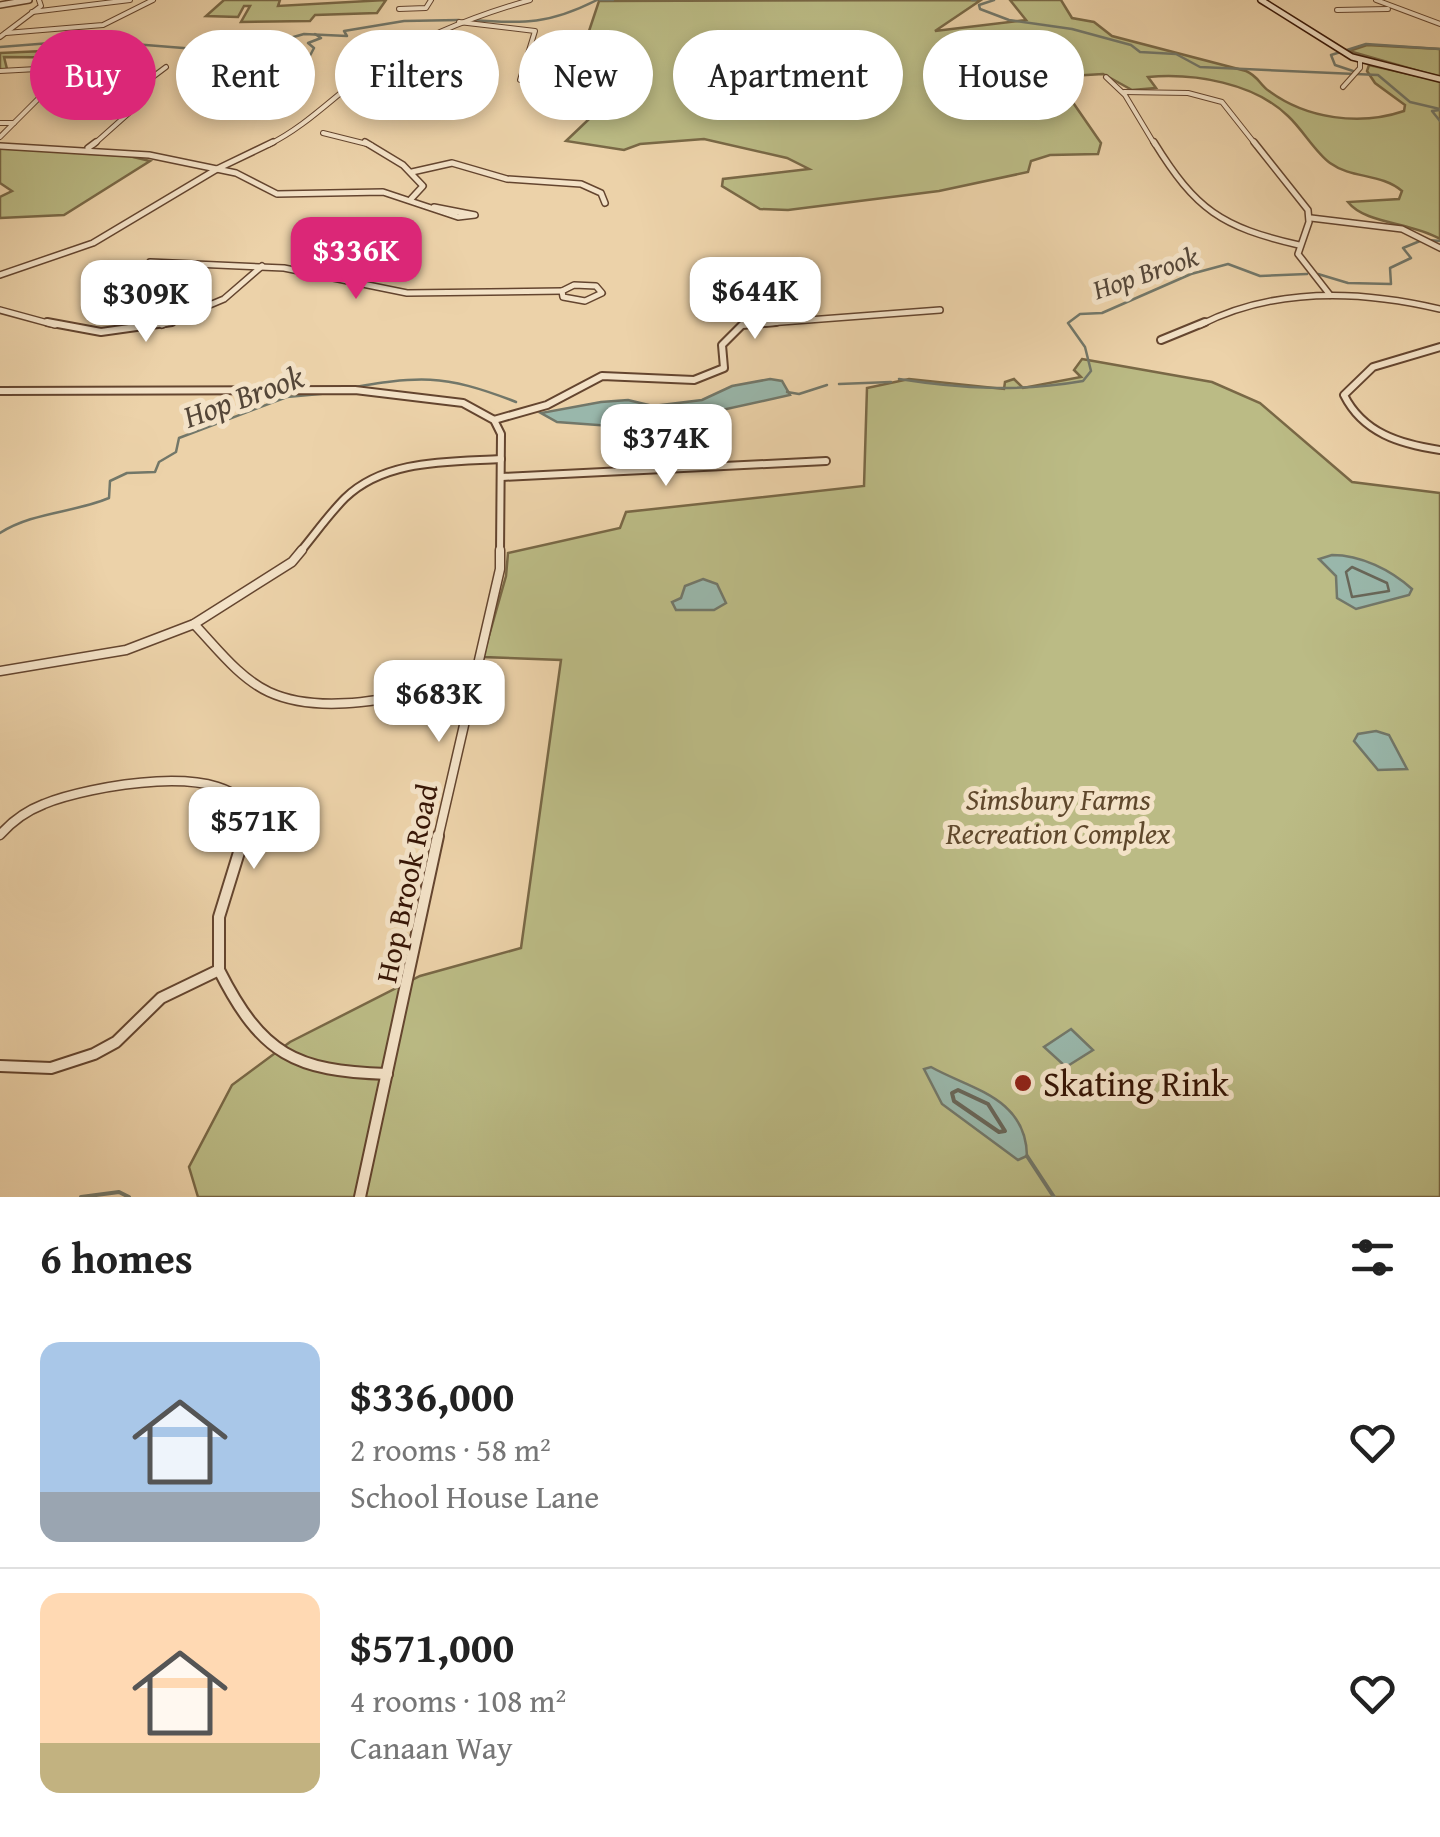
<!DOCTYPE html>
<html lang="en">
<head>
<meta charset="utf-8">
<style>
  :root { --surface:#fff; --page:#f6f6f6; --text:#222; --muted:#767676; --line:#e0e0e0; --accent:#db2777 }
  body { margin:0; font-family:"Gentium Book Plus",serif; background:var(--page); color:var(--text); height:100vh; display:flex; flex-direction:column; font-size:38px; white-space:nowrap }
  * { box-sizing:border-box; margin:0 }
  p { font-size:32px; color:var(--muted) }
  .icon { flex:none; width:55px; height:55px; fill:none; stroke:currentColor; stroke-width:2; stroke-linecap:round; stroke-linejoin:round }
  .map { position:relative; height:1197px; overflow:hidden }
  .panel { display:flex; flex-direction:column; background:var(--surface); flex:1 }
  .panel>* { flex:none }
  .banner { position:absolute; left:30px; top:30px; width:1380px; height:90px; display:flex; gap:20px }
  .price { position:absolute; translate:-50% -85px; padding:0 22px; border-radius:20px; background:#fff; color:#222; font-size:32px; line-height:65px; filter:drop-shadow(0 2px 5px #0008) }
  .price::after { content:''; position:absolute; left:50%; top:60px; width:30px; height:22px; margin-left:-15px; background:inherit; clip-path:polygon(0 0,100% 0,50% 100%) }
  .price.on { background:var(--accent); color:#fff }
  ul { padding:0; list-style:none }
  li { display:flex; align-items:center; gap:30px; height:250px; padding:0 40px }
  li+li { border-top:2px solid var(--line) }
  li span { display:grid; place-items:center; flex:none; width:280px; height:200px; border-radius:20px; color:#555 }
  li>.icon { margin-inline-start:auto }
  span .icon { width:120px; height:120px; fill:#fffc; stroke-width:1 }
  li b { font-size:42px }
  h2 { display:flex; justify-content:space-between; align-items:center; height:120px; padding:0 40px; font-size:42px }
  .pill { padding:0 35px; border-radius:45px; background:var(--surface); box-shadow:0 5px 15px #0003; font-size:35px; line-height:90px }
  .pill.on { background:var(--accent); color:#fff }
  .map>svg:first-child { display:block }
  .green { fill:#bbbb85; stroke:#796846; stroke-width:2.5 }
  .water { fill:#99b7ab; stroke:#727769; stroke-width:2.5 }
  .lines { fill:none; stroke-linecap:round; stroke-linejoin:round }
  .shore-far1 { stroke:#686658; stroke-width:2.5 }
  .shore { stroke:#686658; stroke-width:4 }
  .stream-far1 { stroke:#727769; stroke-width:2.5 }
  .stream { stroke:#727769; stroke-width:4 }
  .minor-far4-casing { stroke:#64452f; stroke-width:6 }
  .minor-far3-casing { stroke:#64452f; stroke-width:8 }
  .minor-far2-casing { stroke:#64452f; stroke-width:10 }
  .minor-far1-casing { stroke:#64452f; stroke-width:11 }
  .minor-casing { stroke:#64452f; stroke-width:14 }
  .tertiary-casing { stroke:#64452f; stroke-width:8 }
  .secondary-casing { stroke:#371606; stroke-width:8 }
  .minor-far4 { stroke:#f3e2c7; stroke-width:4 }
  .minor-far3 { stroke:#f3e2c7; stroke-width:5 }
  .minor-far2 { stroke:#f3e2c7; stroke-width:6 }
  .minor-far1 { stroke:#f3e2c7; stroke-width:8 }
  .minor { stroke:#f3e2c7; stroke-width:10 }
  .tertiary { stroke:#f3e2c7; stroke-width:5 }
  .secondary { stroke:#f3e2c7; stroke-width:5 }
  .poi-dot { fill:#8f2418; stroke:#f3e2c7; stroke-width:4 }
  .labels { text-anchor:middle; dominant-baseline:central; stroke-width:10; stroke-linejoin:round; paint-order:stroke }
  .far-water-label { font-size:28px; font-style:italic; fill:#544638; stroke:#f3e2c7 }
  .park-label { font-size:30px; font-style:italic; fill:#5f482c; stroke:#f3e2c7 }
  .street-label { font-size:30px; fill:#371606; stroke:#f3e2c7 }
  .water-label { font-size:32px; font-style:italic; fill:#544638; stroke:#f3e2c7 }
  .near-poi-label { font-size:35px; fill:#371606; stroke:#f3e2c7; text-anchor:start }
</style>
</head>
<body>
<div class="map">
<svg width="1440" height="1197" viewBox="0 0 1440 1197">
  <rect width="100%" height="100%" fill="#ecd2a9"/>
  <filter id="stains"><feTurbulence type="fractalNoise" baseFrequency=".002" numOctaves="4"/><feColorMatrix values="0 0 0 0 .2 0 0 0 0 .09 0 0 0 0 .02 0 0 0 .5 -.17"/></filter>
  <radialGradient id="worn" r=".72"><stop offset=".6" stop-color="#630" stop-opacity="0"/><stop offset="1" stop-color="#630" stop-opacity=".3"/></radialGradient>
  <g class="green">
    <polygon points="224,0 280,0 278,6 386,0 377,13 315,15 310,21 241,22 250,6 244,6 238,17 206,16"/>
    <path d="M981,0l-46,31 91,-11 -16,-20h51l11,18 22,4 18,14 134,35c12,5 14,14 23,20 38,28 91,35 135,20l1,-6 -30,-22 -8,-12 2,-6 71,16v158c-29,-17 -75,-15 -92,-37l51,-3 3,-8c-21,-18 -50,-12 -72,-28 -15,-11 -27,-33 -42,-47 -34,-33 -93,-43 -140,-39l8,11 -24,2 -29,-16 -33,2 -5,15 36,52 -3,11 -48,1 -19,6 -3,11 -89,19 -151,19 -28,-1 -38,-23 1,-7 86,-10 -22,-11 -83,-19 -64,5 -16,6 -58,-9 23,-22 39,-22 -55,-18 26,-78z"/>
    <polygon points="1367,45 1440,49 1440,77 1349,51"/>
    <polygon points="133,47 123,58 4,57 7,69 0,70 0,53"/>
    <polygon points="0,148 129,156 150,161 64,215 0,218 0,197 12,191 0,183"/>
    <polygon points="1082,359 1212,382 1260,403 1352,482 1440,493 1440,1197 198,1197 189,1167 232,1085 290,1042 420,976 521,948 561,660 483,657 506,576 508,553 620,528 626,512 864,486 867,388 909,379 1004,389 1005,382 1014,379 1023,388 1081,377 1074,370"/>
  </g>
  <g class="water">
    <polygon points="770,379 782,381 790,395 681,419 652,414 622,415 611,426 557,422 541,413 601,402 628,400 653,406 702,400 732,386"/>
    <path d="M1332,555c29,0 59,15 80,34l-3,6 -53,14 -19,-11 -1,-22 -17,-17z"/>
    <polygon points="703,579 717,584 726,603 714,610 676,610 672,602 681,598 685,586"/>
    <polygon points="1376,731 1389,735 1407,769 1378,770 1354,741 1358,734"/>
    <polygon points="1071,1029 1093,1050 1066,1067 1044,1047"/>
    <path d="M931,1067c39,22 95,30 96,89l-9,4 -76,-56 -18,-35z"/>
  </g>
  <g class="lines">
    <polygon class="shore-far1" points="1352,567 1387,583 1389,591 1352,597 1346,572"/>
    <polygon class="shore" points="958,1090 988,1104 1005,1131 999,1132 954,1101 952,1093"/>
    <g class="stream-far1">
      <polyline points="600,0 613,0"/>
      <polyline points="972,0 976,0"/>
      <polyline points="994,0 979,5 980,9 1009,20 1072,29 1131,45 1140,52 1176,54 1200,67 1378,75 1410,102 1440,109"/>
      <path d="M472,20c52,4 78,4 125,-20"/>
      <polyline points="0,47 114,38 108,42 196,49 258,47 304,34 347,36 344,31 404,21 459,20"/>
      <polyline points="1353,71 1335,65 1331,55 1366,44 1440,49"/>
      <polyline points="225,108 242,108 311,77 308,69 303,69 314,48 308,43 321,38 315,34"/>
      <polyline points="1440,110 1432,111 1440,121"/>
      <polyline points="1428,240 1440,241"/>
      <polyline points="1318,274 1348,283 1391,284 1390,268 1411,258 1403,248 1420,241"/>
      <path d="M899,379c64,10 120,13 184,2l8,-10 -6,-24 -17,-24 12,-9 22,-1 89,-39 37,-10 32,12 47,-2"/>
      <polyline points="839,384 891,382"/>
      <path d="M342,389c78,-13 99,-16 174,13"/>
      <polyline points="787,392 799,394 827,385"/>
      <path d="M0,533c33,-21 73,-20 109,-35l1,-17 17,-8 28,-1 4,-10 17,-10 3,-14 108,-41 44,-4"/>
    </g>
    <g class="stream">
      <polyline points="1027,1156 1054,1197"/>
      <polyline points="81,1197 119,1192 129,1197"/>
    </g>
    <defs>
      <g id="minor-far4">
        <polyline points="1376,0 1440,24"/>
        <polyline points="399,9 426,8 431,0"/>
        <polyline points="1337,10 1388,9"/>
        <polyline points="32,12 130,0"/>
        <polyline points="459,22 535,31 520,80 555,93"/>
        <polyline points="6,33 103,25 153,0"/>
        <polyline points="0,37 41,6 39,0"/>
        <polyline points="0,71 37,69 58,79 14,123 0,123"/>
        <polyline points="1106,77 1125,95 1155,145"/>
        <polyline points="1343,87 1360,68 1360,60"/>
        <polyline points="1124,92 1188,93 1222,102 1256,145"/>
        <polyline points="323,133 371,145"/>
        <polyline points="0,137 14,123"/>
        <polyline points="93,145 130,112 138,88 166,67"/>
        <path d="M268,145c43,-21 73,-57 113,-82 47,-29 96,-48 149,-63"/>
      </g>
      <g id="minor-far3">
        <polyline points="365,142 403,165 423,186 411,199"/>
        <path d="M1154,142c42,68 67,85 145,103"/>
        <polyline points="1254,142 1308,210 1309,222 1298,254 1330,295"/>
        <polyline points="0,146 149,155 236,173 277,194 383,192 458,217 475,215 434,207"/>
        <polyline points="88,148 96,142"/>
        <polyline points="412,172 452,163 507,179 581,184 601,193 605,203"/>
        <polyline points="1311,218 1402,229 1440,248"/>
        <polyline points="150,262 284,268 407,293 562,291"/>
        <polyline points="0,275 93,243 217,169 273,142"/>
        <polygon points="574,285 596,286 602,293 585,301 563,297 562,291"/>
        <polyline points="0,310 55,325"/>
        <polyline points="162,325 224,299 262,266"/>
        <polyline points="743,325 940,310"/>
        <path d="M1200,325c75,-38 160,-35 240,-16"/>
      </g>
      <g id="minor-far2">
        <polyline points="47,322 101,332 172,322"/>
        <polyline points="1161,340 1205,322"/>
        <path d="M1440,347l-67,20 -29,28c19,38 56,49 96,55"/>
        <polyline points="0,391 355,390 463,403 494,420 501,434 500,552"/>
        <polyline points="494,420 547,405 602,376 694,380 724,368 722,345 742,325 776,322"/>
        <polyline points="502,477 826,461"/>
        <path d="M300,552c15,-18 29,-38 45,-54 40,-39 104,-36 156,-39"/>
      </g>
      <g id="minor-far1">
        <path d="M194,624c22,23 45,54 75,68 59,27 142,0 202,-8"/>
        <polyline points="0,671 126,650 194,624 292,562 302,550"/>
        <path d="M0,835c12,-14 26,-24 44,-31 41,-17 191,-47 206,12l-7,22"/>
        <polyline points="438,838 500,569 500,550"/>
      </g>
      <g id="minor">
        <path d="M219,970c43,85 76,101 168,104"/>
        <polyline points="0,1066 51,1068 94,1054 116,1042 161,998 219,970 219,917 244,836"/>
        <polyline points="360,1197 438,836"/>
      </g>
      <polyline id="tertiary" points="0,5 29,0"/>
      <polyline id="secondary" points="1261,0 1352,57 1440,79"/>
    </defs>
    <use href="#minor-far4" class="minor-far4-casing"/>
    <use href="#minor-far3" class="minor-far3-casing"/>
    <use href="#minor-far2" class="minor-far2-casing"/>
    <use href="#minor-far1" class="minor-far1-casing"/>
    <use href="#minor" class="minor-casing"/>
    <use href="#tertiary" class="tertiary-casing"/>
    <use href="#secondary" class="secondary-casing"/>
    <use href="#minor-far4" class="minor-far4"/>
    <use href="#minor-far3" class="minor-far3"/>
    <use href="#minor-far2" class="minor-far2"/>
    <use href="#minor-far1" class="minor-far1"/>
    <use href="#minor" class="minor"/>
    <use href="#tertiary" class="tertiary"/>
    <use href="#secondary" class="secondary"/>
  </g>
  <circle class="poi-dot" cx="1023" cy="1083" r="10"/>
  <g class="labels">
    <g class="far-water-label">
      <text transform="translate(1145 272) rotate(-19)">Hop Brook</text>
    </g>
    <g class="park-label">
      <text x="1058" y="799">Simsbury Farms<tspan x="1058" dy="34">Recreation Complex</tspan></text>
    </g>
    <g class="street-label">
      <text transform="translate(406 883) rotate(-78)">Hop Brook Road</text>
    </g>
    <g class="water-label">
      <text transform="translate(243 396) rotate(-20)">Hop Brook</text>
    </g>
    <g class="near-poi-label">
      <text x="1043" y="1083">Skating Rink</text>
    </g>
  </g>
  <rect width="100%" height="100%" filter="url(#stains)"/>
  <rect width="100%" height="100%" fill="url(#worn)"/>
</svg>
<b class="price on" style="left:356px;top:302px">$336K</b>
<b class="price" style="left:755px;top:342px">$644K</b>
<b class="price" style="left:146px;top:345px">$309K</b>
<b class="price" style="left:666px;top:489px">$374K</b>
<b class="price" style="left:439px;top:745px">$683K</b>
<b class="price" style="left:254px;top:872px">$571K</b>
<div class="banner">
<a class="pill on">Buy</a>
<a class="pill">Rent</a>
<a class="pill">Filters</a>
<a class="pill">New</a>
<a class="pill">Apartment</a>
<a class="pill">House</a>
</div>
</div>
<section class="panel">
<h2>6 homes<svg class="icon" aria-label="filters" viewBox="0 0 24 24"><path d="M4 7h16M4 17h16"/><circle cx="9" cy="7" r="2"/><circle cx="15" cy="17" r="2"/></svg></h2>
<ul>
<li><span style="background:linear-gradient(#a9c7e8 75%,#9aa5b1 0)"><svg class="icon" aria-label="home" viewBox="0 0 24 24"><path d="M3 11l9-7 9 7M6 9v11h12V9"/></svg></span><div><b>$336,000</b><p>2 rooms · 58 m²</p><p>School House Lane</p></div><svg class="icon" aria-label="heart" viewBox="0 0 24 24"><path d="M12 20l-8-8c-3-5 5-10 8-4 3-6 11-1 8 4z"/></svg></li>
<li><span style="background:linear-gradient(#ffd9b3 75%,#c2b280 0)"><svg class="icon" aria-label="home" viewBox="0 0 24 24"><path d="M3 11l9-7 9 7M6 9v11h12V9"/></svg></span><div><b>$571,000</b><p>4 rooms · 108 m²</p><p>Canaan Way</p></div><svg class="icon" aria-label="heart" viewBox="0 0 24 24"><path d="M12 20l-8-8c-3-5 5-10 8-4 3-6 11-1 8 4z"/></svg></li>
</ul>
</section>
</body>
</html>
